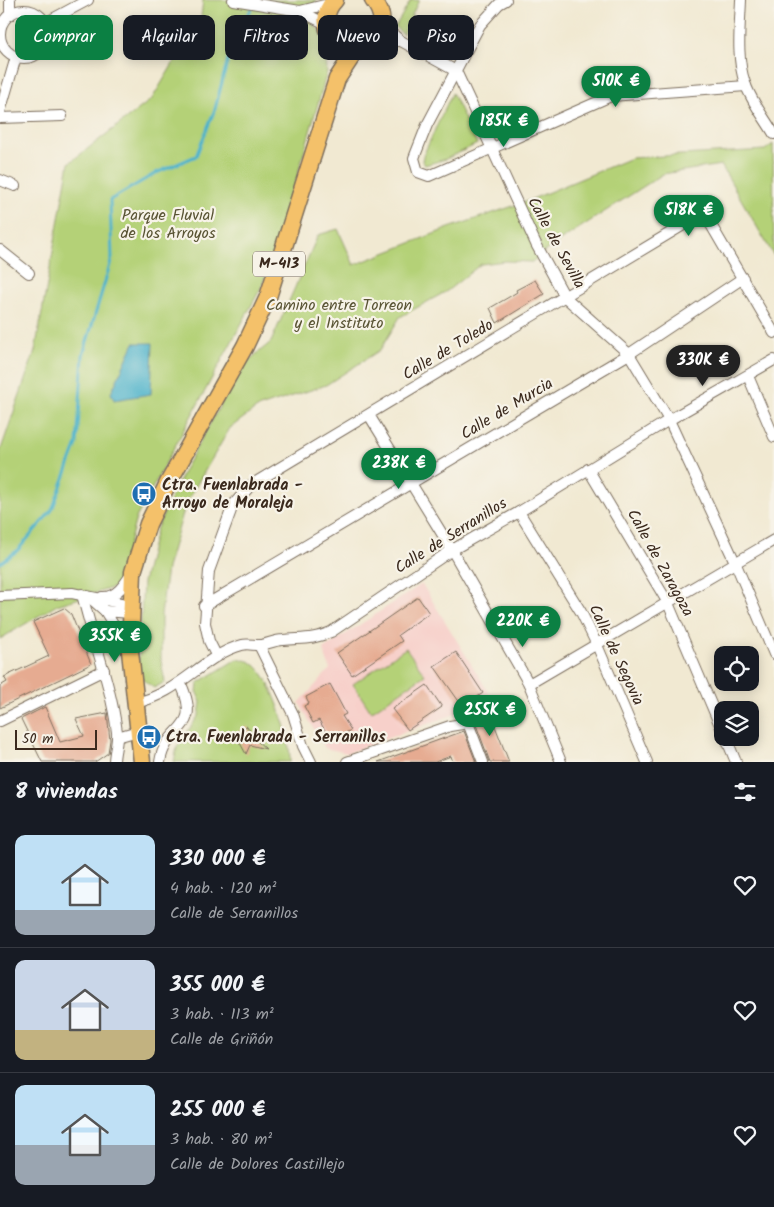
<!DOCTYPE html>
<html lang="es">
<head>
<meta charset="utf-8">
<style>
  :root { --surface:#171b24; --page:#20242c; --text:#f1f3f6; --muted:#9ea1a6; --line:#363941; --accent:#0b8043 }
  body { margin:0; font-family:Kalam,sans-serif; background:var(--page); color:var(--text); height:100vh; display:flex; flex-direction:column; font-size:19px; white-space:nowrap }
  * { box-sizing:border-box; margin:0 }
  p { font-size:16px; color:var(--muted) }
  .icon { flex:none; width:28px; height:28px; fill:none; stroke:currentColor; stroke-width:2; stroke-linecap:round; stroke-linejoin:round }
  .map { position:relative; height:762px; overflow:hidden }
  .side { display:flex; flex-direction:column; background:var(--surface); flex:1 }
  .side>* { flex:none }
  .top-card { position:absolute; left:15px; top:15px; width:500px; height:45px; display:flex; gap:10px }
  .buttons { position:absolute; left:714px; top:646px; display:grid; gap:10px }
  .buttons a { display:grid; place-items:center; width:45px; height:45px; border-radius:10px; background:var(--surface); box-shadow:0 2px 12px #0003; font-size:25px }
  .scale { position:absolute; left:15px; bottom:12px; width:82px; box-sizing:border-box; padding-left:5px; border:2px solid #3b2a1e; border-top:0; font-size:14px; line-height:18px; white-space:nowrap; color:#3b2a1e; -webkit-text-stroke:4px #f7f3e8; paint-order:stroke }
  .price { position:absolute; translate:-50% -42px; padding:0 11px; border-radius:18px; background:var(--accent); color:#fff; font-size:16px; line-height:32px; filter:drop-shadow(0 1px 2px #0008) }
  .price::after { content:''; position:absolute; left:50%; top:30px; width:15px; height:11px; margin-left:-8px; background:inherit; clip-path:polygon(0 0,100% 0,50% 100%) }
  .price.on { background:#222; color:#fff }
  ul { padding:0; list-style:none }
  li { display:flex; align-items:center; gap:15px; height:125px; padding:0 15px }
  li+li { border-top:1px solid var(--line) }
  li span { display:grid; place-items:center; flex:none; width:140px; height:100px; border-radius:10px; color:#555 }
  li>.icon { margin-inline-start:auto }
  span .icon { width:60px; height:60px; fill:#fffc; stroke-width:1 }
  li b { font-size:21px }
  h2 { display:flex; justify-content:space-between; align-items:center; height:60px; padding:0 15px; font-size:21px }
  .pill { padding:0 18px; border-radius:10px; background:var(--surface); box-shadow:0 2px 12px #0003; font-size:18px; line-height:45px }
  .pill.on { background:var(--accent); color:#fff }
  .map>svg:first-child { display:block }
  .built { fill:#f7d0ca }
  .green { fill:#b4d177; stroke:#787e4a }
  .water { fill:#4cb2cb; stroke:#446e74 }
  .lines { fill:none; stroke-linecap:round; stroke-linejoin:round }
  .stream { stroke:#4cb2cb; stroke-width:3 }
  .building { fill:#e6ab91 }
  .minor-casing { stroke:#7b6d5d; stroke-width:12 }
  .primary-casing { stroke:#7b6d5d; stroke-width:19 }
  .minor { stroke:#fff; stroke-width:10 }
  .primary { stroke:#f4c16a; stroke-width:16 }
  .labels { text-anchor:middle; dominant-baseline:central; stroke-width:4.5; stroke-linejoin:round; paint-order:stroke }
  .shield { fill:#f7f3e8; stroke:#73665b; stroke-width:1 }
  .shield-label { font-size:15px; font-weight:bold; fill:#3b2a1e }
  .park-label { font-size:16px; fill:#595434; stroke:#f7f3e8 }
  .street-label { font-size:16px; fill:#3b2a1e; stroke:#f7f3e8 }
  .poi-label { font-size:16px; font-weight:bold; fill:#3b2a1e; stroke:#f7f3e8; text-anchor:start }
</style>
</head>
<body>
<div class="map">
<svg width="774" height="762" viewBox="0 0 774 762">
  <rect width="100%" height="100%" fill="#f7f3e8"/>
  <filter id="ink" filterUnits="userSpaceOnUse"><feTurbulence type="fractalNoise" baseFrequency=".02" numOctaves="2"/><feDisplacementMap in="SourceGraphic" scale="10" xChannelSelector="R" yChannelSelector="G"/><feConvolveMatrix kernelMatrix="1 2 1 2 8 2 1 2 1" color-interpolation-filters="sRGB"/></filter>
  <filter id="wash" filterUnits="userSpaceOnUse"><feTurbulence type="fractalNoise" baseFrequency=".0096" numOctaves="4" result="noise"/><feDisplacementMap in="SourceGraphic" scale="20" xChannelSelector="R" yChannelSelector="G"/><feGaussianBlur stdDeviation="1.12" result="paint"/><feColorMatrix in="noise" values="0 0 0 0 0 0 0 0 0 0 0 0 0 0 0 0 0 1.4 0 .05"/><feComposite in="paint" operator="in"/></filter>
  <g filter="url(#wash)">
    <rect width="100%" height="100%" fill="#f1e9d2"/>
    <polygon class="built" points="422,584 489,693 455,714 347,753 325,748 299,703 330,669 323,649"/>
    <g class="green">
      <polygon points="203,0 316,0 313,24 325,36 327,72 285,219 262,286 136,518 118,586 57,605 0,639 0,452 35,351 69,163 152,99 201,17"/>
      <polygon points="411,0 419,0 403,34 395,27"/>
      <polygon points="452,93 477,144 446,159 425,165 422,161 423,156"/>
      <polygon points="773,144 774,256 721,165 663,174 550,247 532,262 505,261 481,264 447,291 400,317 380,350 326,385 257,408 230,428 186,503 167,568 161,615 161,661 165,682 154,688 138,676 143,582 156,530 184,470 243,365 271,342 318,235 338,229 354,265 449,228 525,202 631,158 765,150"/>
      <polygon points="406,648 425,675 371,712 353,684"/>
      <path d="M237,659c3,1 9,1 12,2 23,11 42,77 41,101h-116l3,-15 22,-32 2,-13 -4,-9 1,-10z"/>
    </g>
    <polygon class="water" points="134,343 153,343 151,394 114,400 111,393"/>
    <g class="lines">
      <polyline class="stream" points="0,563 17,551 52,510 77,444 83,355 112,258 110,200 156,173 196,156 215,109 234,36 254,5"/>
    </g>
    <g id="blocks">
      <g class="building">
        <polygon points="535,280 544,294 497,323 490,308 509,297 517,292 516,290"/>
        <polygon points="418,597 429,613 398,635 402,641 352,675 337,653"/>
        <polygon points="64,608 71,614 91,664 0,708 0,686 7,682 4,677 49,656 33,622"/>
        <polygon points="456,652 483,693 463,707 434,666"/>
        <polygon points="330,684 346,714 342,716 351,730 331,741 319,720 313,723 304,706 309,703 306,697"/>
        <polygon points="427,685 442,707 408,730 392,709"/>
        <polygon points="45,707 60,742 84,736 76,719 107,713 110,740 108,753 95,762 42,762 21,719"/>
        <polygon points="488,708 509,762 490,762 472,714"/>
        <polygon points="247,726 254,738 266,749 250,745 246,754 235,734"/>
        <polygon points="464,731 476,762 453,762 451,756 435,762 378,762"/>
      </g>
    </g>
  </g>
  <g filter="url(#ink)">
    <use href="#blocks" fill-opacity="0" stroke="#7b6d5d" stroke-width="1"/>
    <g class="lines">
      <defs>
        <g id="minor">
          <polyline points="233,0 300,11 326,24"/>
          <polyline points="506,0 499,4 480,25 427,125 414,158 418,172 429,176 611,96 746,86"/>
          <path d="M741,0c-1,26 -5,58 4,83 6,18 19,34 29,51"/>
          <circle cx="24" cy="34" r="24"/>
          <polyline points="300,11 332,3"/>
          <polyline points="10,15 10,0"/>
          <polyline points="45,23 88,0"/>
          <polyline points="381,24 401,41 456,71 536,244 565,297 629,354 669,420 735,562 774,654"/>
          <polyline points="372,41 401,41"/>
          <polyline points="0,112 16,57"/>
          <polyline points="0,118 62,116"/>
          <polyline points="0,180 15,186"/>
          <polyline points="0,250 29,273"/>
          <polyline points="748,376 774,437"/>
          <polyline points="369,415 452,550 529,684 561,762"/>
          <polyline points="588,469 668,603 722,730"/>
          <polyline points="519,512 581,612 597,645 647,762"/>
          <path d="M82,594c11,46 29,91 35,138 1,11 -3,20 -3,30"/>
          <polyline points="0,596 72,593 130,605"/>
          <polyline points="89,597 105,611 128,649"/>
          <path d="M102,597c14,1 23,-13 30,-24"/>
          <polyline points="204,606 629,354 743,278"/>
          <polyline points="105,611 130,613"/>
          <polyline points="259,645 293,714 303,746 311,762"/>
          <polyline points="217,657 209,641 205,623 209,571 233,505 251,485 695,218 707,218 774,333"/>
          <polyline points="529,684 774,540"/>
          <path d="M135,703c44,-9 69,-48 107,-58 6,-2 13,1 19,0 7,-1 14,-5 22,-5 20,-2 29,0 48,-8l121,-82 67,-38 150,-92 105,-60"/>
          <polyline points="0,721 104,670"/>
          <polyline points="117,737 138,731"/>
          <polyline points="726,738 736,762"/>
          <path d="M160,762c6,-39 43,-29 21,-78"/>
          <polyline points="347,762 450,726 468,723 483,762"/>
        </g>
        <g id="primary">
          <path d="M335,0c-7,7 -10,15 -8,25 7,43 79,17 46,-25"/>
          <polyline points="142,762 130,651 133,572 148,524 168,483 245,346 268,297 337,79 354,53 363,46"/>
        </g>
      </defs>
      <use href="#minor" class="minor-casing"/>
      <use href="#primary" class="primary-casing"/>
      <use href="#minor" class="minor"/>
      <use href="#primary" class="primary"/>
    </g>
  </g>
  <defs>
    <symbol id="bus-disc" viewBox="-11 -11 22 22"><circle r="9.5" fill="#1f6fb2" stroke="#f7f3e8"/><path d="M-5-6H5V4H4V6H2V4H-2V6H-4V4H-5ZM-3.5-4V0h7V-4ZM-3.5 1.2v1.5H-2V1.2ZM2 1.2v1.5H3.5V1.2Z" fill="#fff"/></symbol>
  </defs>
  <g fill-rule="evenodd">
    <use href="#bus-disc" x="130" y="480" width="28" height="28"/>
    <use href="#bus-disc" x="135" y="723" width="28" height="28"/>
  </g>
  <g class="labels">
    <rect class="shield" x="253" y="251.5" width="52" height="25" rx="4"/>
    <g class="shield-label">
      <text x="279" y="264">M-413</text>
    </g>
    <g class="park-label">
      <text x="168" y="215">Parque Fluvial<tspan x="168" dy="18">de los Arroyos</tspan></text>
      <text x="339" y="305">Camino entre Torreon<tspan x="339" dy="18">y el Instituto</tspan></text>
    </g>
    <g class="street-label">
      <text transform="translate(556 243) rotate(61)">Calle de Sevilla</text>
      <text transform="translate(448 350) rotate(-31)">Calle de Toledo</text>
      <text transform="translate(507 409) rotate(-31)">Calle de Murcia</text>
      <text transform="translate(451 536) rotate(-32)">Calle de Serranillos</text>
      <text transform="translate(660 563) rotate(61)">Calle de Zaragoza</text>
      <text transform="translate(616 655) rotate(65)">Calle de Segovia</text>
    </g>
    <g class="poi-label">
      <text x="162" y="485">Ctra. Fuenlabrada -<tspan x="162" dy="18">Arroyo de Moraleja</tspan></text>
      <text x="166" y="737">Ctra. Fuenlabrada - Serranillos</text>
    </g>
  </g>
</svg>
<div class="buttons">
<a><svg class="icon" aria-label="locate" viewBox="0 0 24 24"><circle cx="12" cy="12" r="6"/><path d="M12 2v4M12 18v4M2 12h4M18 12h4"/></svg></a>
<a><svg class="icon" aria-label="layers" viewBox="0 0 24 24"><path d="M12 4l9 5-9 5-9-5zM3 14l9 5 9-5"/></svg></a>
</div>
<div class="scale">50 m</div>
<b class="price" style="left:616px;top:108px">510K €</b>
<b class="price" style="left:504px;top:148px">185K €</b>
<b class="price" style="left:689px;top:237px">518K €</b>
<b class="price on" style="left:703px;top:387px">330K €</b>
<b class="price" style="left:399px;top:490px">238K €</b>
<b class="price" style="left:523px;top:648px">220K €</b>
<b class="price" style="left:115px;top:663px">355K €</b>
<b class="price" style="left:490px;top:737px">255K €</b>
<div class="top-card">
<a class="pill on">Comprar</a>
<a class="pill">Alquilar</a>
<a class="pill">Filtros</a>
<a class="pill">Nuevo</a>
<a class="pill">Piso</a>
</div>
</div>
<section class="side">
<h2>8 viviendas<svg class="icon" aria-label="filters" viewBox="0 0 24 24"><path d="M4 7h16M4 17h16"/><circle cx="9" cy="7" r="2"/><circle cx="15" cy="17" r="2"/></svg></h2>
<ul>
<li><span style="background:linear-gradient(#bfe0f5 75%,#9aa5b1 0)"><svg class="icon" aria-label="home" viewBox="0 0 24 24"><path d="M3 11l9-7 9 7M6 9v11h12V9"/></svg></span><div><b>330 000 €</b><p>4 hab. · 120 m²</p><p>Calle de Serranillos</p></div><svg class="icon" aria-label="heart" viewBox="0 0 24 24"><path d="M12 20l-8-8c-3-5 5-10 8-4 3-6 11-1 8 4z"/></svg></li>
<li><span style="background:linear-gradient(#c9d6e8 70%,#c2b280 0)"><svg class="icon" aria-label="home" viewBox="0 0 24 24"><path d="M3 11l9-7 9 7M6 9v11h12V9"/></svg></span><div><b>355 000 €</b><p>3 hab. · 113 m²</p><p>Calle de Griñón</p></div><svg class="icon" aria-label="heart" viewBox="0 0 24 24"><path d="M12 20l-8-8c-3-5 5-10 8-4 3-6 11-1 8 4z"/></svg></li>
<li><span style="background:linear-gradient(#bfe0f5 60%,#9aa5b1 0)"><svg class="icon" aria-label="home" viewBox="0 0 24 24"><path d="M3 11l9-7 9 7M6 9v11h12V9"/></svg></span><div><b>255 000 €</b><p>3 hab. · 80 m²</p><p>Calle de Dolores Castillejo</p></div><svg class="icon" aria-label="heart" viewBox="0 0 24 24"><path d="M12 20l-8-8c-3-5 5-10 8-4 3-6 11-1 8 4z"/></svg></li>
</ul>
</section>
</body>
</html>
